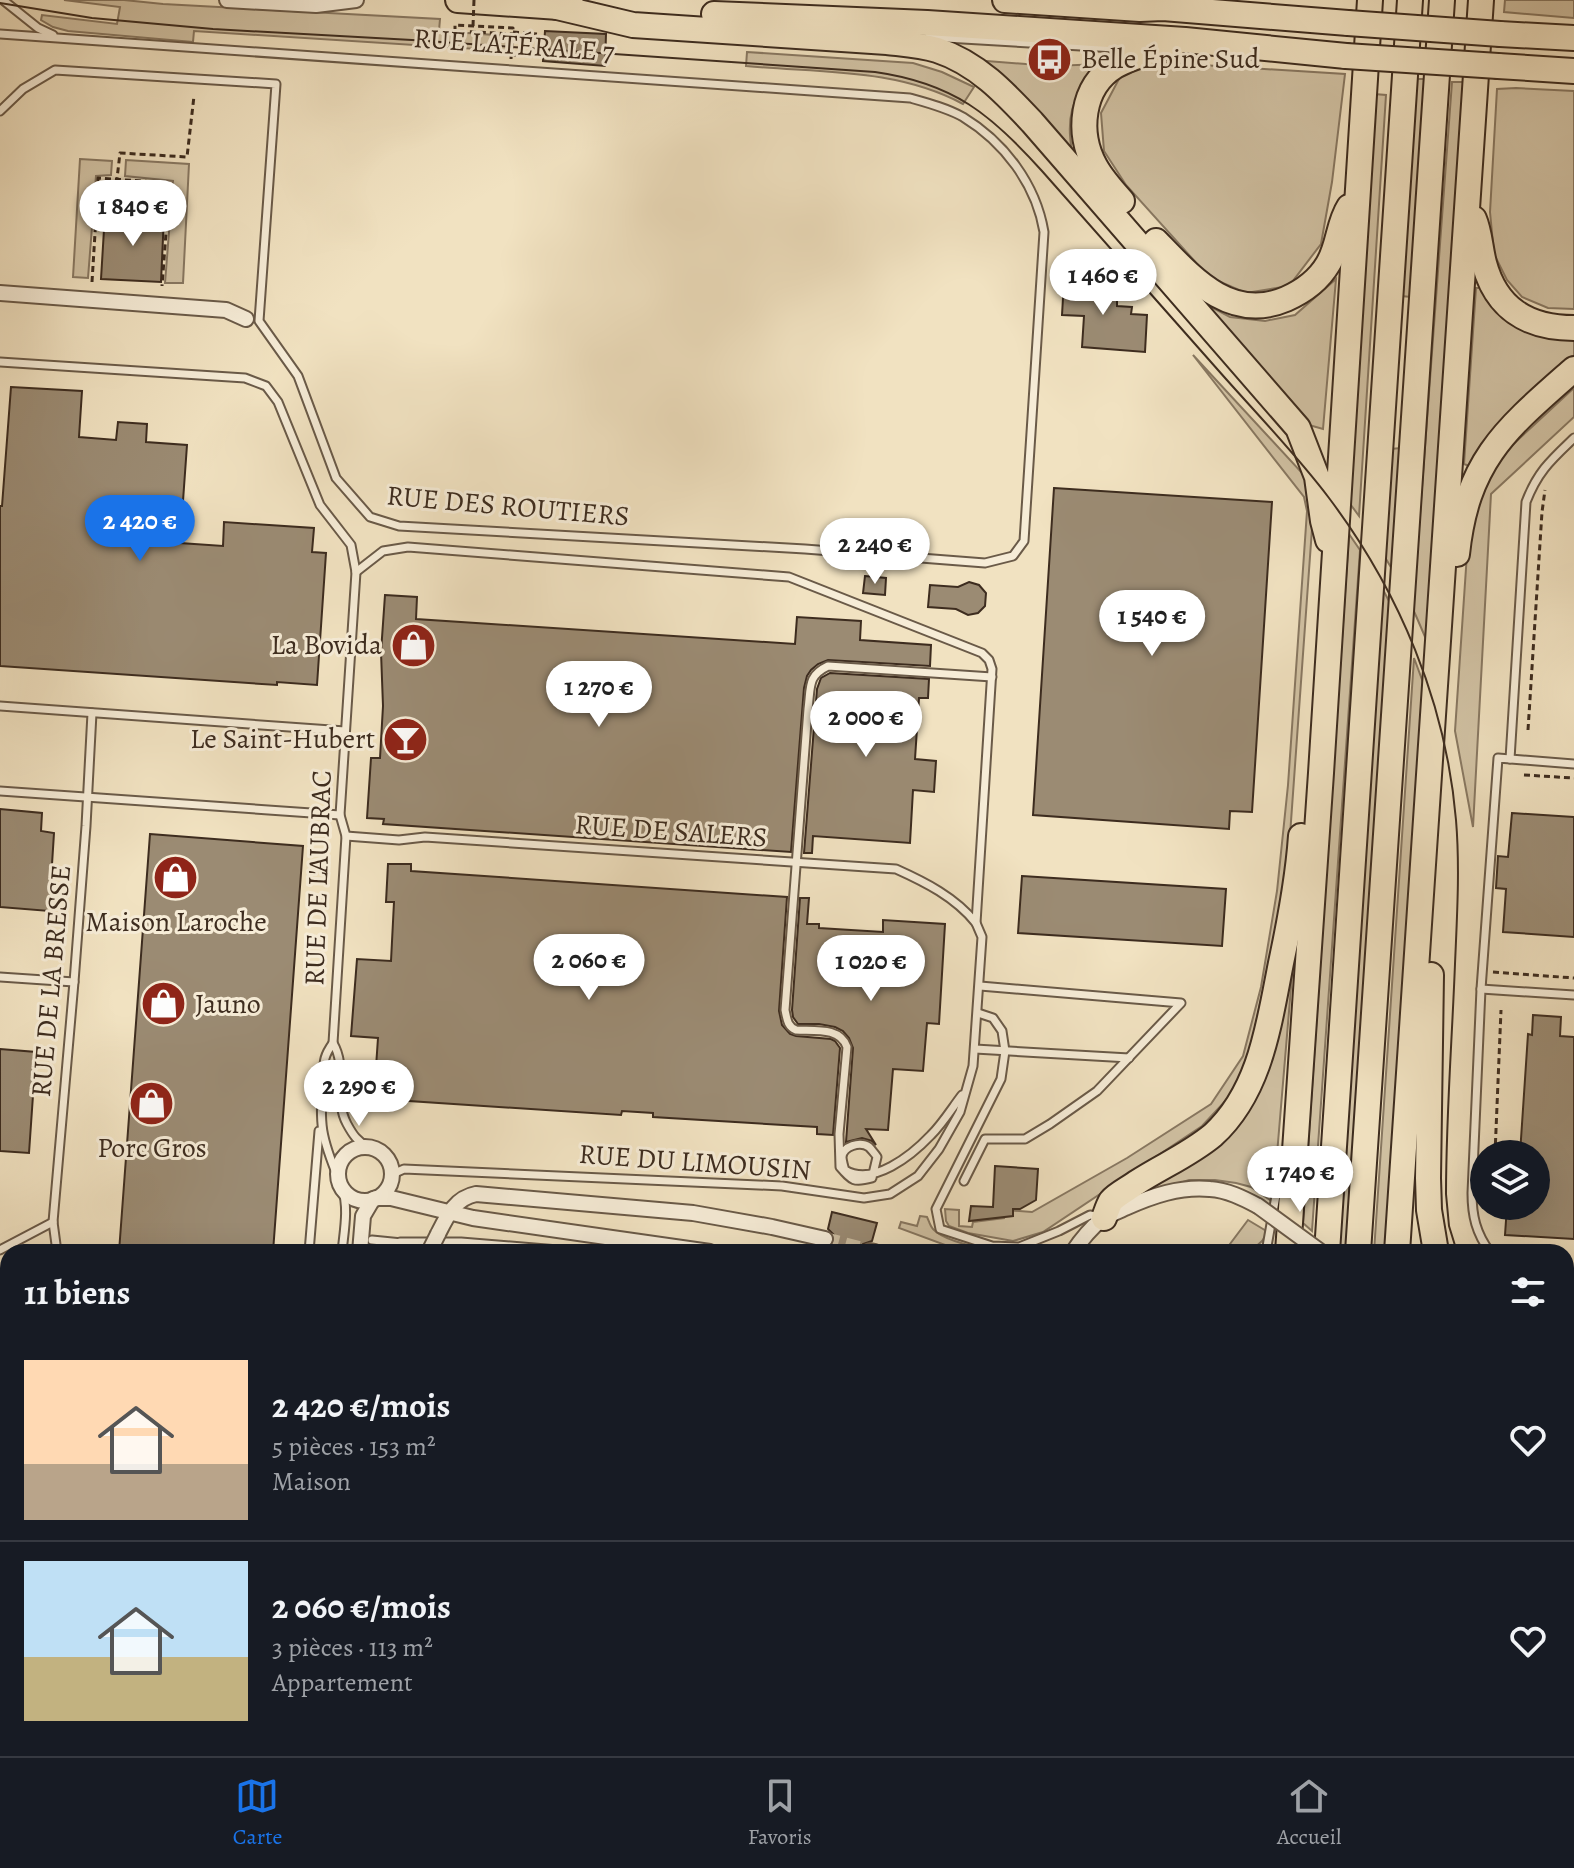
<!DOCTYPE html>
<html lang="fr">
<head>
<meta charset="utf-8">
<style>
  :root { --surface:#171b24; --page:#20242c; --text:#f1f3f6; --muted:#9ea1a6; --line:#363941; --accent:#1a73e8 }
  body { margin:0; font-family:Alegreya,serif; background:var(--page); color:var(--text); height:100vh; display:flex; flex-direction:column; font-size:30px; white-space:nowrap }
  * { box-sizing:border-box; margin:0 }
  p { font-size:26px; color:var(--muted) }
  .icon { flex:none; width:44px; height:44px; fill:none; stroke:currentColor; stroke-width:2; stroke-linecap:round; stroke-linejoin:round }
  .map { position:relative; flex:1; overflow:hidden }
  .panel { position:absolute; left:0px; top:1244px; width:1574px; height:512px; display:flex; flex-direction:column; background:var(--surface); border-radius:24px 24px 0 0; box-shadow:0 8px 32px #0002 }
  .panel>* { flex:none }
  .buttons { position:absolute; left:1470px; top:1140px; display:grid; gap:16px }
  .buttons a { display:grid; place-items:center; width:80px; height:80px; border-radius:50%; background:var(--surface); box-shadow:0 8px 32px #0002; font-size:40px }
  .price { position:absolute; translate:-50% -68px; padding:0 18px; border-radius:28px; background:#fff; color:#222; font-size:26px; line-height:52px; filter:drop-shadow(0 2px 4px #0008) }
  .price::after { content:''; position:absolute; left:50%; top:48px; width:24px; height:18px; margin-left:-12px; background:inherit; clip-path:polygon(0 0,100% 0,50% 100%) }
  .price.on { background:var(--accent); color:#fff }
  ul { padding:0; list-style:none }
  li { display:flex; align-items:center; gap:24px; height:200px; padding:0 24px }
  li+li { border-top:2px solid var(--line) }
  li span { display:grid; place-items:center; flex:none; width:224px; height:160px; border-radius:0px; color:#555 }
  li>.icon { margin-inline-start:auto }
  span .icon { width:96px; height:96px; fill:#fffc; stroke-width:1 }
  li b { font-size:34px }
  h2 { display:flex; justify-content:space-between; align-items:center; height:96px; padding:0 24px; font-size:34px }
  .tabs { display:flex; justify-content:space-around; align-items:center; height:112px; border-top:2px solid var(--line); background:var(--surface); font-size:22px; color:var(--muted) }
  .tabs a { display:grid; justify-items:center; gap:4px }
  .tabs .on { color:var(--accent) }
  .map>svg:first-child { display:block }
  .green { fill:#d2c3a5; stroke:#887862; stroke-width:2 }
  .building { fill:#9b8b73; stroke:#3d2c1f; stroke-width:2 }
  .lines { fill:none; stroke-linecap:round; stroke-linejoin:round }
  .street-tunnel { stroke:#cdbea1; stroke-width:14; stroke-dasharray:14 7; stroke-linecap:butt }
  .lane-casing { stroke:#6a5a48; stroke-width:11 }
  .street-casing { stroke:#6a5a48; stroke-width:18 }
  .highway-casing { stroke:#3d2c1f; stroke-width:28 }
  .path { stroke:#3d2c1f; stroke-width:3; stroke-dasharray:6 4; stroke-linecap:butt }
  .lane { stroke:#f6ecd7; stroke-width:7 }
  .street { stroke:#f6ecd7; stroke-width:14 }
  .highway { stroke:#f1e2c1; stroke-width:24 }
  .tram { stroke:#3d2c1f; stroke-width:2 }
  .street-bridge-casing { stroke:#6a5a48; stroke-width:18; stroke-linecap:butt }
  .highway-bridge-casing { stroke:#3d2c1f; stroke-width:28; stroke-linecap:butt }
  .path-bridge { stroke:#3d2c1f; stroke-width:3; stroke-dasharray:6 4; stroke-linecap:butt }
  .street-bridge { stroke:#f6ecd7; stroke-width:14 }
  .highway-bridge { stroke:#f1e2c1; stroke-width:24 }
  .labels { text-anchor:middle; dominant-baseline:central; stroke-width:6; stroke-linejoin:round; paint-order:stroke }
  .street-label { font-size:28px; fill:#3d2c1f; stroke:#f6ecd7 }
  .poi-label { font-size:28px; fill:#3d2c1f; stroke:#f6ecd7; text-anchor:start }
</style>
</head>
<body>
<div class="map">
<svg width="1574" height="1756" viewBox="0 0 1574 1756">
  <rect width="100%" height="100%" fill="#f1e2c1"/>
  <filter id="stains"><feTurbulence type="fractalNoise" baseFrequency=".0025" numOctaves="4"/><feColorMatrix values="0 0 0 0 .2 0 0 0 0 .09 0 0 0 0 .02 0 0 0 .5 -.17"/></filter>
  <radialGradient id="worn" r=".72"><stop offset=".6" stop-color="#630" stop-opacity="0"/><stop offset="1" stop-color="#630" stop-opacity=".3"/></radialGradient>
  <g class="green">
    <polygon points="64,0 124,0 163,4 440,19 439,31 509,36 508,51 194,31 193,42 68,31 53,27 41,20 42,15 117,24 120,7"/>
    <polygon points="1505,0 1574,0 1574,18 1504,12"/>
    <path d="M747,52l166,11 29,9 32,15 -11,17c-67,-36 -143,-31 -217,-38z"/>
    <path d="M974,60l78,6 49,-2c-32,36 -36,53 -27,100z"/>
    <polygon points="1155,62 1345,74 1332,182 1321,244 1289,286 1246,293 1209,277 1126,185 1104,151 1101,113 1120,77"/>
    <polygon points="1415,79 1425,79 1411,297 1401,296"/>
    <polygon points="1452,82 1464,82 1426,639 1413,609"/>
    <polygon points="1516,88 1574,91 1574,309 1548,308 1522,297 1507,280 1494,254 1490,212 1497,89"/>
    <polygon points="1374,94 1386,95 1359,516 1348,501"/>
    <polygon points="80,159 112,161 111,175 96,176 88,278 73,277"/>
    <polygon points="126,160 189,164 183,283 165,283 173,181 125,176"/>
    <polygon points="1336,279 1323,429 1302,423 1196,299 1230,317 1265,321 1295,315"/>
    <path d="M1476,288h5c11,21 30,40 53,46 13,3 27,2 40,2v25l-102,106 -8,-3z"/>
    <polygon points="1193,355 1315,487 1287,877 1248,1060 1230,1096 1202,1126 1043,1232 1013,1241 968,1233 949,1226 946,1221 945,1209 959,1210 959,1226 972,1227 973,1222 1004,1218 1005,1210 1032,1212 1127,1158 1211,1104 1243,1056 1261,987 1277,891 1288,785 1307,511 1304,497"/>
    <polygon points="1574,388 1574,417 1491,494 1473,827 1455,731 1469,524 1494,462"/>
    <polygon points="1401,448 1392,569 1383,554 1390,449"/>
    <polygon points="1349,534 1360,550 1312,1231 1303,1223"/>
    <polygon points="1380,584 1390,603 1348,1252 1343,1252 1338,1247"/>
    <polygon points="1414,658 1424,685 1386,1252 1374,1252"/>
    <polygon points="1294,952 1273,1202 1251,1187 1236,1183 1215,1180 1189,1180 1149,1193 1146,1188 1233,1124"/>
    <path d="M920,1216l7,1c2,4 3,9 6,12 11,12 50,20 67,23h-36l-65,-24 2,-6 16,4z"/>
    <polygon points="1248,1220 1268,1232 1262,1241 1250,1252 1224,1252"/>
  </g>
  <g class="building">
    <polygon points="545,31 606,34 605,66 543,61"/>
    <polygon points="105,213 164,216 161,282 101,279"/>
    <polygon points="1065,264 1081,266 1080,290 1102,292 1102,298 1117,299 1117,306 1132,307 1131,314 1147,315 1145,352 1082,347 1084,316 1062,315"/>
    <polygon points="11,387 82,391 79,437 116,440 118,422 147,424 146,442 187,445 180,543 223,546 224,522 314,528 312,552 326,553 317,685 277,682 277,685 0,666 0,506 2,506"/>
    <polygon points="1054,488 1272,502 1252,812 1230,811 1229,829 1033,815"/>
    <polygon points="865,576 886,578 885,595 863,593"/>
    <polygon points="969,582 979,585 986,593 985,606 978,613 968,615 956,609 928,607 930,585 958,587"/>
    <polygon points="385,595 417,597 416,619 795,644 797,617 861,621 860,640 931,645 930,666 828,660 818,664 811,670 807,676 804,688 791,852 383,824 384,819 367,818 371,758 380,758 383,706 381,652"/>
    <polygon points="830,673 929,679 928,698 919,698 915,759 936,761 934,792 913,790 910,843 813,836 812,853 804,853 817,689 821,678"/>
    <polygon points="0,809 42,813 41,831 54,833 49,911 0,907"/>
    <polygon points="1512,813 1574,817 1574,937 1503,932 1506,889 1496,888 1498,856 1508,857"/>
    <polygon points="150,834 303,846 273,1252 119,1252"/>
    <polygon points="388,864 411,864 411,871 787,897 779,1011 782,1025 790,1034 796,1036 831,1039 835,1041 840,1048 833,1135 817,1134 817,1127 653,1117 653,1113 622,1111 621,1115 379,1099 379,1096 374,1096 378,1038 351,1036 357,959 391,961 394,902 386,902"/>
    <polygon points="1022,876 1226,889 1222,946 1018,933"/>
    <polygon points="800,898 809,898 807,924 819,924 819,928 883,932 883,920 945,924 939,1024 927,1023 923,1071 893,1069 888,1130 866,1129 876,1145 872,1141 862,1138 846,1142 853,1048 849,1038 843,1031 835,1027 819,1024 798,1024 793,1017 792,1010"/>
    <polygon points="1533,1015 1561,1017 1560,1036 1574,1037 1574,1239 1505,1235 1507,1206 1536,1206 1536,1154 1520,1154 1528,1034 1532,1035"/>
    <polygon points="0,1049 36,1052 29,1153 0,1151"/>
    <polygon points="995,1166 1038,1169 1036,1200 1020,1209 1013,1209 1013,1216 969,1221 971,1206 993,1207"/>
    <polygon points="832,1212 877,1223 872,1241 863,1244 860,1252 822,1252 823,1249 829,1248 834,1242 834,1235 828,1229"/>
  </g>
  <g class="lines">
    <polyline class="street-tunnel" points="825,1239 870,1251"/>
    <defs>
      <g id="lane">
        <polyline points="3,0 38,28 53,35"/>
        <path d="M0,34l910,64c18,5 37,10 53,19 41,25 73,67 81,115l-20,309 -11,15 -28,7 -180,-14 -406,-23 -29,-9 -34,-39 -38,-102 -39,-55 17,-237 -221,-14 -32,19 -23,22"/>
        <polyline points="929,37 1132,49"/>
        <polyline points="0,362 245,378 266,386 278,402 320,505 351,545 356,572 340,815 346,836 333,1043"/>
        <polyline points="356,572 383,551 408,547 789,577 982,653 989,660 992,669 976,923 982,937 973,1066 960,1112 939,1149 918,1176 890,1194 864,1198 782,1186 404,1169 395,1173 391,1179"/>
        <polyline points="0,706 345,731"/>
        <path d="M1510,759l16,-257c12,-31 25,-42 48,-64"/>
        <polyline points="0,791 340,815"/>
        <path d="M346,836l53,4 26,-3 471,32c29,13 59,28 80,54"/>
        <polyline points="0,977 74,982"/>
        <polyline points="1481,989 1574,995"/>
        <polyline points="978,1013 993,1018 1002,1031 1005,1051 1001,1079 936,1209 940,1229 992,1246 1019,1247 1059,1231 1090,1215 1101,1217"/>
        <polyline points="975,1049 1129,1058"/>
        <path d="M962,1095c-10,13 -19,28 -31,40 -19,20 -58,52 -86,35 -1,-2 -3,-10 -3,-13 1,-11 18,-16 27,-10 1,1 7,8 8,10l-5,21c-18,5 -20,3 -32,-11l-1,-33 8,-87c-7,-20 -32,-16 -51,-17 -9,-4 -9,-11 -11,-20l23,-301c3,-22 -1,-33 20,-43l164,11"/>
        <path d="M339,1180c-18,-43 -20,-56 -16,-101 1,-17 0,-22 10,-36 15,25 0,55 14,81 6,11 10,17 21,23"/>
        <polyline points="964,1181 985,1139 1025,1139 1050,1124 1097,1091 1181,1003 980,986"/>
        <path d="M342,1188c7,20 2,43 0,64"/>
        <polyline points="372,1240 402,1243"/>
        <polyline points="400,1242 461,1242 582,1252"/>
        <polyline points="431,1247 460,1252"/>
        <polyline points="0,1250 53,1222"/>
        <polyline points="57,1252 53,1222 74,982 86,826 92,713"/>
        <polyline points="309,1252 319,1131"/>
        <polyline points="1266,1252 1277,1190 1284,1177"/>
        <path d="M1490,1252c-14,-19 -18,-36 -18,-59l9,-204 17,-231 76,6"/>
        <polyline points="1566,1273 1574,1274"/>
        <polyline points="1566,1718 1574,1718"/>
        <polyline points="134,1748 138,1756"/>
        <polyline points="427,1748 431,1756"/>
        <polyline points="484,1748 489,1756"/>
        <polyline points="851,1748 855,1756"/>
        <polyline points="1071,1748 1072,1756"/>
        <polyline points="1119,1748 1121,1756"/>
        <polyline points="1163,1748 1163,1756"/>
        <polyline points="1178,1748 1178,1756"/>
        <polyline points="1549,1748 1553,1756"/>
        <polyline points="95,1756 111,1748"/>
      </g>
      <g id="street">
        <polyline points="227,0 316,5 356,0"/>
        <polyline points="0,293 226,310 246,319"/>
        <circle cx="365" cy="1174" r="27"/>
        <polyline points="376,1198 391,1198 473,1218 710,1252"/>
        <path d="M438,1234c9,-18 17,-36 38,-40l217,19 79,14 53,12"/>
        <polyline points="870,1251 875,1252"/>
        <polyline points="360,1252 363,1216 373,1199"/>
        <path d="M1073,1252c8,-12 18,-24 29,-33 7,-5 16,-7 23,-11 27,-12 55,-22 85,-19 17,1 33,9 48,17"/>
        <polyline points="1566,1431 1574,1438"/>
        <polyline points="0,1446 8,1448"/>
        <polyline points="0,1531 8,1531"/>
        <polyline points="1566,1639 1574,1632"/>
        <polyline points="1566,1710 1574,1702"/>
        <polyline points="1509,1756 1525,1748"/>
      </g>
      <g id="highway">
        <polyline points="458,0 573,8"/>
        <polyline points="1005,0 1140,9 1163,8 1348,23"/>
        <path d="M557,7l76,18 254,17c17,2 34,3 50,8 40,13 68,43 95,72l266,306 19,49 6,44 5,19"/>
        <polyline points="714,14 927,23 1185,40 1346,56"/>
        <polyline points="1500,34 1574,38"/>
        <polyline points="1498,66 1574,71"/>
        <path d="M1122,201c-10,-11 -20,-22 -27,-35 -18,-33 -14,-79 20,-100 18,-10 39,-15 59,-22"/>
        <path d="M1474,219c6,14 6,29 10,44 12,45 43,65 90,65"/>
        <path d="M1156,241c35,36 74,82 130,58 18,-8 32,-18 42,-35 11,-18 10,-40 21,-57"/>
        <path d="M1457,554c10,-95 50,-126 117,-185"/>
        <polyline points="1431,975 1428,1178 1429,1210 1436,1252"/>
        <path d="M1104,1218c2,-5 4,-12 7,-17 6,-7 17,-12 25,-18 26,-17 53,-28 77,-48 48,-44 56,-112 68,-172 9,-42 17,-84 20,-127"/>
        <polyline points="1288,1252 1321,773 1370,0"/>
        <polyline points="1327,1252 1410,0"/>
        <polyline points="1358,1252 1442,0"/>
        <polyline points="1397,1252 1481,0"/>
        <polyline points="1209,1756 1209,1748"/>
        <polyline points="1241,1756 1242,1748"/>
        <polyline points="1281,1756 1282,1748"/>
        <polyline points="1312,1756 1313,1748"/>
        <polyline points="1351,1756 1352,1748"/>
        <polyline points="1444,1756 1452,1748"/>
      </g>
    </defs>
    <use href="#lane" class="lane-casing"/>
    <use href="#street" class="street-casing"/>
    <use href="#highway" class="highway-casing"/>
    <g class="path">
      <polyline points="513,32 537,34"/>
      <polyline points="511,55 535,56"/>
      <polyline points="511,59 513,28 455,25 455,31 513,34"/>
      <polyline points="97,201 98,178 169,183 168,207"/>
      <polyline points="113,213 120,153 187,157 194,96"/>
      <polyline points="92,282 97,201 168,207 162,286"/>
      <polyline points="1528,730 1542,512 1545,490"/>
      <polyline points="1524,775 1574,778"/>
      <polyline points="1493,972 1574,978"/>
      <polyline points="1495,1154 1501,1010"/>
      <polyline points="1566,1308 1574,1308"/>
      <polyline points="1569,1407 1574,1413"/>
    </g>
    <use href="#lane" class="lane"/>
    <use href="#street" class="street"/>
    <use href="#highway" class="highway"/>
    <g class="tram">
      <path d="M0,3l92,15 121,11 199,11 463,32c78,11 116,42 167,99 59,66 117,133 176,199 37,42 77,83 111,128 70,93 117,204 127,322 4,48 1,96 -1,144 -3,77 -9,153 -9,230l3,32 8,26"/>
      <polyline points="1566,1379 1574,1388"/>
      <polyline points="1566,1684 1574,1676"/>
      <polyline points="1492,1756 1501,1748"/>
    </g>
    <defs>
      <g id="street-bridge">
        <polyline points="1258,1206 1321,1252"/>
        <polyline points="429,1252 438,1234"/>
      </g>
      <g id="highway-bridge">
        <polyline points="1348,23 1500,34"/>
        <polyline points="1346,56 1498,66"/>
      </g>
    </defs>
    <use href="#street-bridge" class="street-bridge-casing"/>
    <use href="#highway-bridge" class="highway-bridge-casing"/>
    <polyline class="path-bridge" points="473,26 474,0"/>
    <use href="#street-bridge" class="street-bridge"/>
    <use href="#highway-bridge" class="highway-bridge"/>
  </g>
  <defs>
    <symbol id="bus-disc" viewBox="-11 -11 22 22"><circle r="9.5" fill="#8f2418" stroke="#f6ecd7"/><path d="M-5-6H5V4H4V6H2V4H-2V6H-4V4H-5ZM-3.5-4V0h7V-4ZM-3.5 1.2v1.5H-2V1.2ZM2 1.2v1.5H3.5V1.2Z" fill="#fff"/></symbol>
    <symbol id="shop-disc" viewBox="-11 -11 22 22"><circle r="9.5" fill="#8f2418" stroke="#f6ecd7"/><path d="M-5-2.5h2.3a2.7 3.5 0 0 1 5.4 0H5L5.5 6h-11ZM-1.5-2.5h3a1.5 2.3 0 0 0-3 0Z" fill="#fff"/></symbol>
    <symbol id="bar-disc" viewBox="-11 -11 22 22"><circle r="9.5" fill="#8f2418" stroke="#f6ecd7"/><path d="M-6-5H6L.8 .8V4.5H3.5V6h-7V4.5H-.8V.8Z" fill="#fff"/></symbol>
  </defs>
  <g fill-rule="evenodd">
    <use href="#bus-disc" x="1024" y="34" width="51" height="51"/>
    <use href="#shop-disc" x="388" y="620" width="51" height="51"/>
    <use href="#bar-disc" x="380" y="714" width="51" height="51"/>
    <use href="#shop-disc" x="150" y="852" width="51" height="51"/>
    <use href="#shop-disc" x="138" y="978" width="51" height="51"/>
    <use href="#shop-disc" x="126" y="1078" width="51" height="51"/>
  </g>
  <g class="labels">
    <g class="street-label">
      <text transform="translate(514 45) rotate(4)">RUE LATÉRALE 7</text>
      <text transform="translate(508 506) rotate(5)">RUE DES ROUTIERS</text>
      <text transform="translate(671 831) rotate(4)">RUE DE SALERS</text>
      <text transform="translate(318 878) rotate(-88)">RUE DE L'AUBRAC</text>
      <text transform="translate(51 981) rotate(-85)">RUE DE LA BRESSE</text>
      <text transform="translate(695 1162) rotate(4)">RUE DU LIMOUSIN</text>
    </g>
    <g class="poi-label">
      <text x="1081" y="59">Belle Épine Sud</text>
      <text x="382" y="645" text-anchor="end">La Bovida</text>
      <text x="375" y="739" text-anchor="end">Le Saint-Hubert</text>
      <text x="176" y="922" text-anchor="middle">Maison Laroche</text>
      <text x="195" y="1004">Jauno</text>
      <text x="152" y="1148" text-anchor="middle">Porc Gros</text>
    </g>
  </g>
  <rect width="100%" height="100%" filter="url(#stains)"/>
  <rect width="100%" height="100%" fill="url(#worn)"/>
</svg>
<div class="buttons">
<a><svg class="icon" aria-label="layers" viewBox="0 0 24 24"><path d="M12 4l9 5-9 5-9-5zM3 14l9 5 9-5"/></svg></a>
</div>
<b class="price" style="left:133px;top:248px">1 840 €</b>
<b class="price" style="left:1103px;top:317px">1 460 €</b>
<b class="price on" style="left:140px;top:563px">2 420 €</b>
<b class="price" style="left:875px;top:586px">2 240 €</b>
<b class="price" style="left:1152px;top:658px">1 540 €</b>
<b class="price" style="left:599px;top:729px">1 270 €</b>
<b class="price" style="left:866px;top:759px">2 000 €</b>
<b class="price" style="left:589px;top:1002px">2 060 €</b>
<b class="price" style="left:871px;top:1003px">1 020 €</b>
<b class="price" style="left:359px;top:1128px">2 290 €</b>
<b class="price" style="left:1300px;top:1214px">1 740 €</b>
<section class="panel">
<h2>11 biens<svg class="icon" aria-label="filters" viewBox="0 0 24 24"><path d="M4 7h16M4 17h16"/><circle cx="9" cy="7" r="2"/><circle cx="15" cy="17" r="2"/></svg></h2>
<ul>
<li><span style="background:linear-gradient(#ffd9b3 65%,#b9a48a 0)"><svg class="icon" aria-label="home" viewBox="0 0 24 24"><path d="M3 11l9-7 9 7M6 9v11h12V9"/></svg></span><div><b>2 420 €/mois</b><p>5 pièces · 153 m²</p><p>Maison</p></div><svg class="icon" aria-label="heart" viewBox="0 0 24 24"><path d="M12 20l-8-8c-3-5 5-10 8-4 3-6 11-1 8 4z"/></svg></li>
<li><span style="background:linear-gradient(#bfe0f5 60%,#c2b280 0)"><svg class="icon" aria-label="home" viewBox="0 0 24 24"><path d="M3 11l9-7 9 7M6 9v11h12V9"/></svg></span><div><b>2 060 €/mois</b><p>3 pièces · 113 m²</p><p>Appartement</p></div><svg class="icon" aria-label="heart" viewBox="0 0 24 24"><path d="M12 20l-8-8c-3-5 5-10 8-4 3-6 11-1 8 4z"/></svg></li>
</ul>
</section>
</div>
<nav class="tabs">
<a class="on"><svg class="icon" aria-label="map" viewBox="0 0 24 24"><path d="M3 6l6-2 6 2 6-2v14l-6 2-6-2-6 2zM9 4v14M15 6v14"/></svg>Carte</a>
<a><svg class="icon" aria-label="saved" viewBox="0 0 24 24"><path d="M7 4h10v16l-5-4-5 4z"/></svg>Favoris</a>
<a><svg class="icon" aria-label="home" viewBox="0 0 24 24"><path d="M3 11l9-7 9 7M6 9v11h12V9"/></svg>Accueil</a>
</nav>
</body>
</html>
